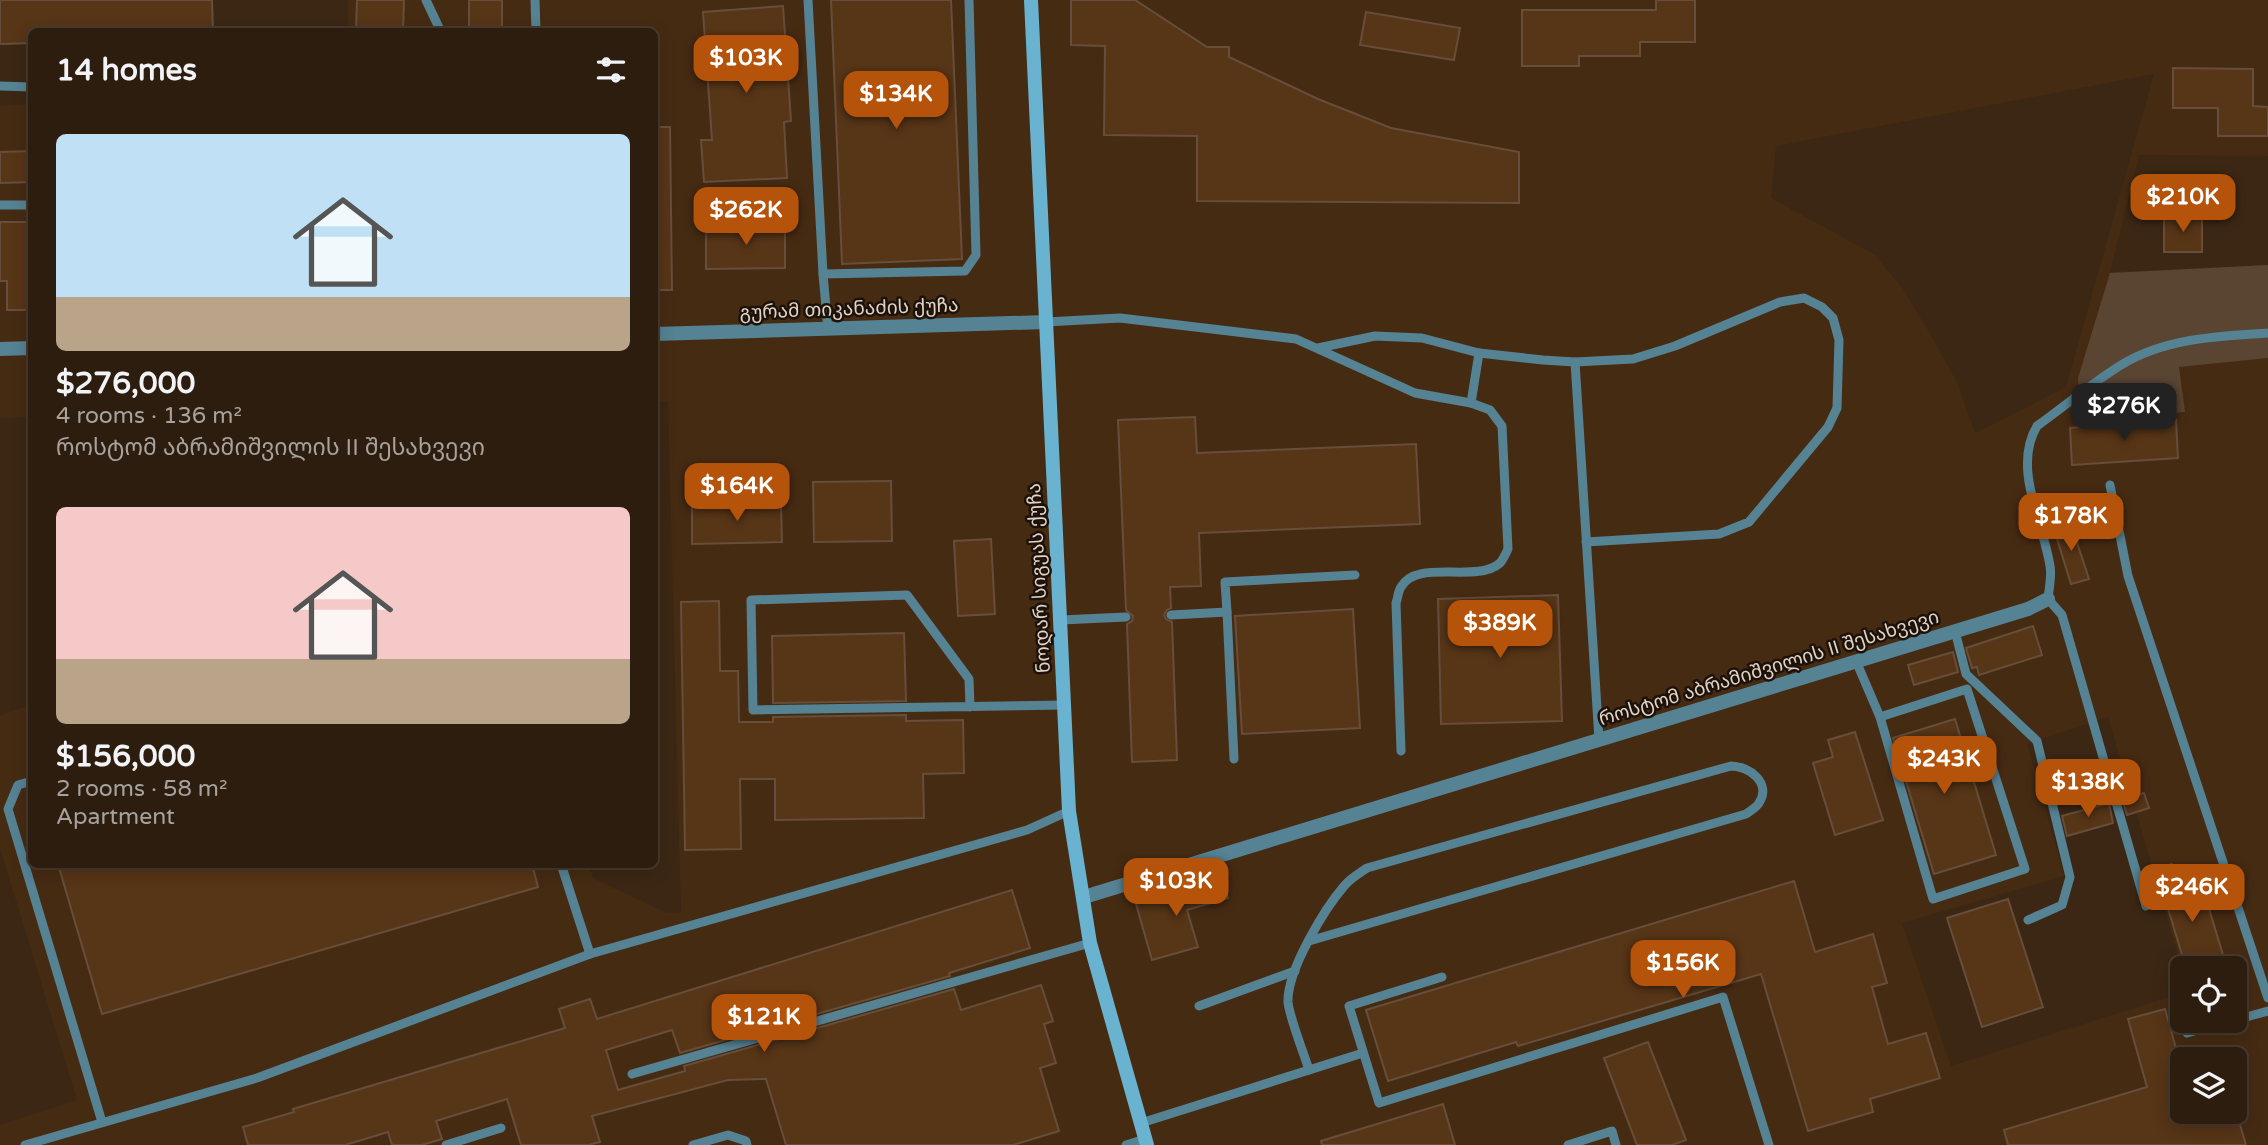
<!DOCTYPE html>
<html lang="en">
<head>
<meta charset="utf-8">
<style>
  :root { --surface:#2d1d0f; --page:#392a1d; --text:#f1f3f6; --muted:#a7a29e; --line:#483b2f; --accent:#b45309 }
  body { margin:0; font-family:"Varela Round","Noto Sans Georgian",sans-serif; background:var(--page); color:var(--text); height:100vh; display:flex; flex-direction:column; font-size:26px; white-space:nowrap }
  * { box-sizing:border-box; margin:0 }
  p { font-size:23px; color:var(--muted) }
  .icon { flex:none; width:38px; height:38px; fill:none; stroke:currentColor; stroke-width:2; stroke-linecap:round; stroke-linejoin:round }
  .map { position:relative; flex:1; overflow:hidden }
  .side { position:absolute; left:28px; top:28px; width:630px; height:840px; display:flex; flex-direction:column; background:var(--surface); border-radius:10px; box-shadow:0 4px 18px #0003,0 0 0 2px var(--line) }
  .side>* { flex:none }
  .buttons { position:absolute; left:2170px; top:956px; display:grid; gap:14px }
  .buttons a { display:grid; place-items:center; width:77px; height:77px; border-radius:10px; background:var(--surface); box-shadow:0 4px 18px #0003,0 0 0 2px var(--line); font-size:35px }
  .price { position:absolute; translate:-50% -60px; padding:0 16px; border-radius:14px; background:var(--accent); color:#fff; font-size:23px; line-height:46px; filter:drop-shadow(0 2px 4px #0008) }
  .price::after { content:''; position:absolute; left:50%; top:42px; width:21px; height:16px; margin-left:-10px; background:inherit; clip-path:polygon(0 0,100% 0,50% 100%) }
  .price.on { background:#222; color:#fff }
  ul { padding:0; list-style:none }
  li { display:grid; align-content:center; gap:14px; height:371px; padding:0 28px }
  li span { display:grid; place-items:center; height:217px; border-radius:10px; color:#555 }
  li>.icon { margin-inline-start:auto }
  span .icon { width:126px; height:126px; fill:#fffc; stroke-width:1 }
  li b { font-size:30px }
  h2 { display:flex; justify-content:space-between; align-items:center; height:84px; padding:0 28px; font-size:30px }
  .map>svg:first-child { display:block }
  .built { fill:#462b13; fill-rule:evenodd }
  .green { fill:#5a4432 }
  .building { fill:#573517; stroke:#664e3b; stroke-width:2 }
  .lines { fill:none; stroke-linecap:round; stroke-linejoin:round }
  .lane { stroke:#558394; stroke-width:9 }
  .street { stroke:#558394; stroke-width:14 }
  .secondary { stroke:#69b3d0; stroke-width:14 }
  .labels { text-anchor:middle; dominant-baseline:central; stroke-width:5; stroke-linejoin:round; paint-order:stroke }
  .street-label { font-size:19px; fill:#e1d2c7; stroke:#1c120a }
</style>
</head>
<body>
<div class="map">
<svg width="2268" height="1145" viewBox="0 0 2268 1145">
  <rect width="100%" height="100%" fill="#3c2714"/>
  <g class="built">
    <path d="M348,0h1920v156l-129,-1 -29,117 158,-7v880h-2268v-20l77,-25 -77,-252v-132l6,-3 25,-8 1,159 557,1 4,13 74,35h14l-13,-511h-14v-370l-306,-1zM2154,74l-88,313 -91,46 -18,-51 -28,-50 -26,-43 -28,-34 -104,-57 5,-52zM2108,717l74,251h53v52h-53v-27l-231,73 -49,-143 162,-47 -37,-132zM2182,1059h53v52h-53z"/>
    <polygon points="31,104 31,417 0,418 0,106"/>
  </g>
  <polygon class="green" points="2268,265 2268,358 2179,367 2185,412 2080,420 2078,378 2110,273"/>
  <g class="building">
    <polygon points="0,0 212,0 213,32 32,32 32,43 0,44"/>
    <polygon points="357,0 404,0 403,32 356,32"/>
    <rect x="469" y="0" width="33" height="32"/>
    <polygon points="831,0 951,0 962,259 842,264"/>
    <polygon points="1071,0 1135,0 1207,47 1229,47 1229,57 1318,99 1391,128 1519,152 1519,203 1197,201 1197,136 1104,135 1105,46 1071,45"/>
    <polygon points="1656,0 1695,0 1695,42 1640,42 1640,56 1579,56 1579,66 1522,66 1522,10 1656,10"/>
    <polygon points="783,6 791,121 784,122 787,178 704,182 701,140 712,140 703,12"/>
    <polygon points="1366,12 1460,28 1454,60 1360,45"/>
    <polygon points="2173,68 2253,69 2253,106 2268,107 2268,136 2218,136 2218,108 2173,108"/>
    <polygon points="654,127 670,127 672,290 654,290"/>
    <polygon points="32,151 32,182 0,183 0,152"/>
    <rect x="2164" y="215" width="38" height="37"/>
    <polygon points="0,222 32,222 32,310 7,310 7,281 0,281"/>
    <polygon points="785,225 785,268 706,269 706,227"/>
    <polygon points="1195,417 1197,453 1416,444 1420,524 1199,533 1201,586 1170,587 1171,608 1167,610 1164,615 1166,619 1172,622 1177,760 1132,762 1127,624 1132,621 1133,616 1126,610 1118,420"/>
    <polygon points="2176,420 2178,458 2072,465 2070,428"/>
    <polygon points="891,481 892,541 814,542 813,482"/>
    <polygon points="781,502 782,542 692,544 692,504"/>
    <polygon points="2070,521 2089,579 2071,584 2053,526"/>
    <polygon points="991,539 995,614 958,616 954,541"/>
    <polygon points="1558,595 1562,721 1441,724 1438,599"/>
    <polygon points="719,601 720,671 738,671 739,722 773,722 773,717 906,715 906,721 963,720 964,773 923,774 924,818 775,820 775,779 740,779 741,849 685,850 681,602"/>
    <polygon points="1353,609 1360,728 1242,734 1235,616"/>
    <polygon points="2033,626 2042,655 1979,675 1977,667 1972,668 1966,648"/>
    <polygon points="904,633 906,701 773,703 772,636"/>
    <polygon points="1953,652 1958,672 1914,685 1908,665"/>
    <polygon points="1955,719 1996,855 1934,874 1893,738"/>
    <polygon points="1855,732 1883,820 1835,835 1813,763 1833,757 1828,740"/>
    <polygon points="2144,793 2149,808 2127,815 2122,799"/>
    <polygon points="2109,803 2113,823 2067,836 2062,816"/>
    <polygon points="58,864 532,864 538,887 102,1014"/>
    <polygon points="2172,864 2181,895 2203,889 2227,968 2186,968 2156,869"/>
    <polygon points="1222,878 1228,898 1187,910 1198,947 1152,960 1136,904"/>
    <polygon points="1794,881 1815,952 1873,934 1887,983 1872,987 1888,1044 1926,1033 1940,1078 1870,1099 1873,1112 1808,1131 1761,974 1518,1046 1516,1042 1388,1081 1366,1010"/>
    <polygon points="1012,890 1030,948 949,973 950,976 680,1053 672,1030 606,1050 618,1090 685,1071 684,1066 954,989 961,1010 1041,985 1053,1021 1044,1024 1056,1063 1040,1068 1059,1131 1013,1145 786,1145 766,1079 728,1080 592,1116 600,1142 588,1145 521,1145 507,1099 436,1121 442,1139 422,1145 392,1145 388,1132 345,1145 248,1145 243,1127 294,1112 293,1109 565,1028 559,1009 590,999 597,1019"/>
    <polygon points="2008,899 2043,1007 1982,1027 1947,918"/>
    <polygon points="2165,1009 2182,1070 2182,1111 2236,1111 2246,1145 2008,1145 2004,1130 2147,1087 2128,1019"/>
    <polygon points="1648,1042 1686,1140 1672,1145 1637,1145 1604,1058"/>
    <polygon points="1443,1104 1455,1145 1322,1145 1321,1141"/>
  </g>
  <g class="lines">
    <g class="lane">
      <polyline points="426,0 441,32"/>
      <polyline points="535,0 536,32"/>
      <polyline points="808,0 823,274 828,330"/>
      <polyline points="0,86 32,87"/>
      <polyline points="0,205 32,205"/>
      <polyline points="823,274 965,271 976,255 969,0"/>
      <path d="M1046,322l74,-4 176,21 119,54 56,10 19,7 12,16 6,123c-2,4 -5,11 -8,14 -24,21 -83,-5 -99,24 -3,4 -3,11 -5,16l5,148"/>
      <polyline points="1318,348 1375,336 1422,338 1479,353 1543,360 1575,362 1633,359 1675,346 1780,302 1804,298 1822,307 1833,318 1839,340 1837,408 1828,427 1749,522 1719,534 1586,542"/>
      <polyline points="1575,362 1599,740"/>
      <polyline points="1471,403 1479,353"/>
      <polyline points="2110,485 2128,576 2268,998"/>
      <polyline points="1227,612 1234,759"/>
      <polyline points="1171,615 1227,612 1225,582 1355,575"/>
      <polyline points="1061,620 1126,617"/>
      <polyline points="1955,631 1966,674 2037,741 2070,877 2062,905 2028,920"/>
      <polyline points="1856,661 1880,717 1933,899 2025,869 1967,689 1880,717"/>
      <polyline points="970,707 969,679 907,595 751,600 753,710 1065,705"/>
      <polyline points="32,781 18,785 8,809 102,1122"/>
      <polyline points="561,864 590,954"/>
      <path d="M2146,906l-84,-291 -14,-16c1,-11 4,-23 2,-33 -7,-45 -38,-98 -13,-140 28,-20 55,-43 84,-61 44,-27 97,-29 147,-32"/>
      <path d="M1309,941l437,-127c4,-3 11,-7 13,-11 13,-20 -10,-37 -28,-37l-364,102c-7,5 -16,10 -22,17 -20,23 -58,85 -57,117 1,14 16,52 21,68"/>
      <polyline points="1442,977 1349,1006 1379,1103 1723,997 1769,1145"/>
      <polyline points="1199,1006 1295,971"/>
      <polyline points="2235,1020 2268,1011"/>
      <polyline points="2187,1033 2235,1020"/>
      <polyline points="632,1074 1090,943"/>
      <polyline points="1141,1123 1363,1053"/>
      <polyline points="25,1145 257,1078 590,954 1027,830 1069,811"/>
      <polyline points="446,1145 501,1128"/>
      <polyline points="693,1145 728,1135 746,1141 747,1145"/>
      <polyline points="1126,1145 1145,1139"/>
      <polyline points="1568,1145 1612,1131 1616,1145"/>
    </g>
    <g class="street">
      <polyline points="654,334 1046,322"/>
      <polyline points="0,349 32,348"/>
      <polyline points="1084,897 2028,609 2048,599"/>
    </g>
    <polyline class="secondary" points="1031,0 1069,811 1090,943 1147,1145"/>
  </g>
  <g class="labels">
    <g class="street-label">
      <text transform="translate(849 309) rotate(-2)">გურამ თიკანაძის ქუჩა</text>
      <text transform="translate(1039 578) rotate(-93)">ნოდარ სიგუას ქუჩა</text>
      <text transform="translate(1769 668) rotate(-17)">როსტომ აბრამიშვილის II შესახვევი</text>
    </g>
  </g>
</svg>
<div class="buttons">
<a><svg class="icon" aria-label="locate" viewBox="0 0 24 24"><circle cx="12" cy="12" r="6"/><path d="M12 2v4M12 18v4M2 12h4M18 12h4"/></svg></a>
<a><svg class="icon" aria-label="layers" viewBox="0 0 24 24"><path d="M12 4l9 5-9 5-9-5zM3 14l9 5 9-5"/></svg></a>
</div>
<b class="price" style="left:746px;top:95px">$103K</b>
<b class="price" style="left:896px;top:131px">$134K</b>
<b class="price" style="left:2183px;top:234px">$210K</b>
<b class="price" style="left:746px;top:247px">$262K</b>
<b class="price on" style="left:2124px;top:443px">$276K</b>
<b class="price" style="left:737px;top:523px">$164K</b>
<b class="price" style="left:2071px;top:553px">$178K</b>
<b class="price" style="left:1500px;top:660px">$389K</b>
<b class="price" style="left:1944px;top:796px">$243K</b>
<b class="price" style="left:2088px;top:819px">$138K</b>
<b class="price" style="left:1176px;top:918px">$103K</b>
<b class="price" style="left:2192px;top:924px">$246K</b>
<b class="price" style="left:1683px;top:1000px">$156K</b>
<b class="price" style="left:764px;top:1054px">$121K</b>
<section class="side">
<h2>14 homes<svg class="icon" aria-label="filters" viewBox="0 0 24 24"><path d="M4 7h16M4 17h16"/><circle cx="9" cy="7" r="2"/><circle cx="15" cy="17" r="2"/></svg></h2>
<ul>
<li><span style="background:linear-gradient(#bfe0f5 75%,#b9a48a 0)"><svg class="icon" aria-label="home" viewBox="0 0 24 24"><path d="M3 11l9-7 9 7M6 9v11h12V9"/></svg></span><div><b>$276,000</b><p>4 rooms · 136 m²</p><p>როსტომ აბრამიშვილის II შესახვევი</p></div></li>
<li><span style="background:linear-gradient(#f6c9c9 70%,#b9a48a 0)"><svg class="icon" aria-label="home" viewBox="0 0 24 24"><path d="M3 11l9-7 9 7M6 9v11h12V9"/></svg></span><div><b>$156,000</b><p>2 rooms · 58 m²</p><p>Apartment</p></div></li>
</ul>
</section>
</div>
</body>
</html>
